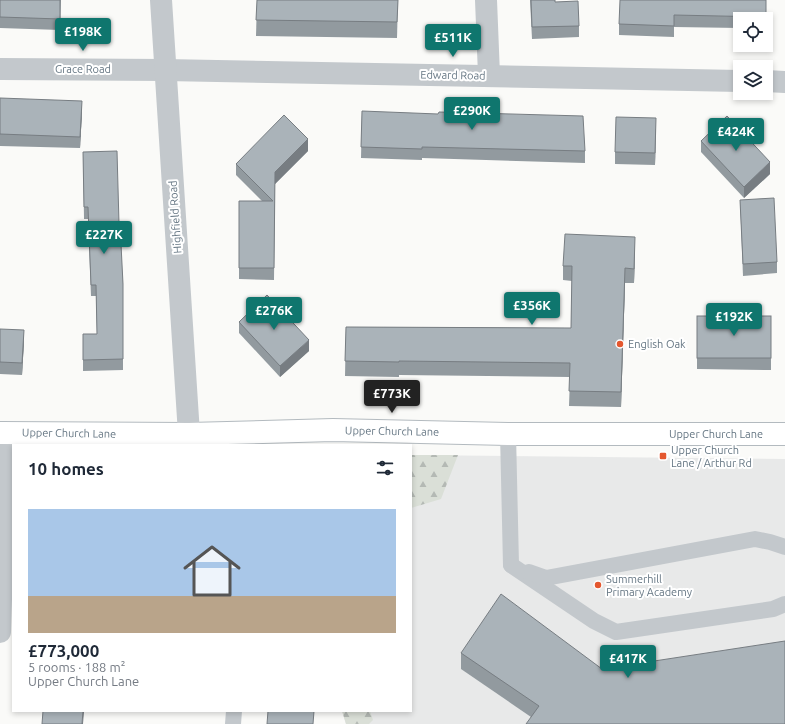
<!DOCTYPE html>
<html lang="en">
<head>
<meta charset="utf-8">
<style>
  :root { --surface:#fff; --page:#f6f6f7; --text:#1f2937; --muted:#747a83; --line:#e0e1e3; --accent:#0f766e }
  body { margin:0; font-family:Ubuntu,sans-serif; background:var(--page); color:var(--text); height:100vh; display:flex; flex-direction:column; font-size:15px; white-space:nowrap }
  * { box-sizing:border-box; margin:0 }
  p { font-size:13px; color:var(--muted) }
  .icon { flex:none; width:22px; height:22px; fill:none; stroke:currentColor; stroke-width:2; stroke-linecap:round; stroke-linejoin:round }
  .map { position:relative; flex:1; overflow:hidden }
  .sheet { position:absolute; left:12px; top:444px; width:400px; height:268px; display:flex; flex-direction:column; background:var(--surface); border-radius:0px; box-shadow:0 2px 6px #0003 }
  .sheet>* { flex:none }
  .buttons { position:absolute; left:733px; top:12px; display:grid; gap:8px }
  .buttons a { display:grid; place-items:center; width:40px; height:40px; border-radius:0px; background:var(--surface); box-shadow:0 2px 6px #0003; font-size:20px }
  .price { position:absolute; translate:-50% -34px; padding:0 9px; border-radius:4px; background:var(--accent); color:#fff; font-size:13px; line-height:26px; filter:drop-shadow(0 1px 2px #0008) }
  .price::after { content:''; position:absolute; left:50%; top:24px; width:12px; height:9px; margin-left:-6px; background:inherit; clip-path:polygon(0 0,100% 0,50% 100%) }
  .price.selected { background:#222; color:#fff }
  ul { padding:0; list-style:none }
  li { display:grid; align-content:center; gap:8px; height:212px; padding:0 16px }
  li+li { border-top:1px solid var(--line) }
  li span { display:grid; place-items:center; height:124px; border-radius:0px; color:#555 }
  li>.icon { margin-inline-start:auto }
  span .icon { width:72px; height:72px; fill:#fffc; stroke-width:1 }
  li b { font-size:17px }
  h2 { display:flex; justify-content:space-between; align-items:center; height:48px; padding:0 16px; font-size:17px }
  .map>svg:first-child { display:block }
  .built { fill:#e8e9e9 }
  .forest { fill:url(#forest-firs) }
  .lines { fill:none; stroke-linecap:round; stroke-linejoin:round }
  .secondary-casing { stroke:#b3babf; stroke-width:24 }
  .service { stroke:#c3c8cc; stroke-width:16 }
  .minor { stroke:#c3c8cc; stroke-width:22 }
  .tertiary { stroke:#c3c8cc; stroke-width:22 }
  .secondary { stroke:#fff; stroke-width:22 }
  .wall { fill:#929a9f }
  .shaded-wall { fill:#777d82 }
  .building { fill:#aab3b9; stroke:#777d82 }
  .poi-dot { fill:#e4572e; stroke:#fff; stroke-width:1.5 }
  .labels { text-anchor:middle; dominant-baseline:central; stroke-width:4; stroke-linejoin:round; paint-order:stroke }
  .street-label { font-size:11px; fill:#657683; stroke:#fff }
  .poi-label { font-size:11px; fill:#657683; stroke:#fff; text-anchor:start }
</style>
</head>
<body>
<div class="map">
<svg width="785" height="724" viewBox="0 0 785 724">
  <defs>
    <pattern id="forest-firs" width="22" height="20" patternUnits="userSpaceOnUse"><rect width="22" height="20" fill="#dadfd7"/><path d="M5 1l3.5 6h-7zM16 11l3.5 6h-7z" fill="#b4b9b4"/></pattern>
  </defs>
  <rect width="100%" height="100%" fill="#fafaf8"/>
  <polygon class="built" points="411,455 785,459 785,724 346,724 342,711 411,711"/>
  <g class="forest">
    <polygon points="411,455 458,455 441,499 411,508"/>
    <polygon points="342,711 370,711 373,720 369,724 346,724"/>
  </g>
  <g class="lines">
    <defs>
      <polyline id="secondary" points="0,433 189,434 333,430 508,434 785,434"/>
    </defs>
    <use href="#secondary" class="secondary-casing"/>
    <g class="service">
      <polyline points="508,434 511,565"/>
      <polyline points="511,565 594,621 616,632 773,609 785,604"/>
      <polyline points="529,572 546,578 755,539 770,542 785,547"/>
      <polyline points="233,724 234,711"/>
    </g>
    <g class="minor">
      <polyline points="486,0 489,75"/>
      <polyline points="0,69 165,70 740,81"/>
      <polyline points="766,81 785,82"/>
      <polyline points="0,632 6,433"/>
    </g>
    <polyline class="tertiary" points="161,0 189,434"/>
    <use href="#secondary" class="secondary"/>
  </g>
  <g class="wall">
    <polygon points="0,0 61,0 60,30 0,28"/>
    <polygon points="257,0 398,0 397,38 256,36"/>
    <polygon points="530,0 555,0 555,2 579,26 579,37 532,39"/>
    <polygon points="766,0 766,19 740,19 740,28 674,27 674,37 619,35 619,24"/>
    <polygon points="0,98 82,112 80,148 0,146"/>
    <polygon points="362,111 585,151 585,163 422,158 422,160 361,158"/>
    <polygon points="656,129 655,165 615,164 615,152"/>
    <polygon points="701,141 770,174 744,198 701,152"/>
    <polygon points="308,151 275,184 274,280 239,279 239,201 262,201 236,175 236,164"/>
    <polygon points="83,152 119,224 123,284 123,370 83,371 83,334 97,334 96,296 91,296 88,219 84,219"/>
    <polygon points="740,200 777,262 777,273 743,276"/>
    <polygon points="635,252 634,283 625,283 621,407 569,406 570,377 399,375 399,377 345,376 346,327 571,328 572,281 563,280 563,266"/>
    <polygon points="697,316 771,316 771,370 697,369"/>
    <polygon points="239,322 309,351 280,377 239,333"/>
    <polygon points="0,329 24,341 22,375 0,374"/>
    <polygon points="461,653 602,669 531,717 461,669"/>
  </g>
  <g class="shaded-wall">
    <polygon points="82,101 82,112 80,148 80,137"/>
    <polygon points="656,118 656,129 655,165 655,153"/>
    <polygon points="308,139 308,151 275,184 274,280 275,172"/>
    <polygon points="770,162 770,174 744,198 744,187"/>
    <polygon points="635,237 635,252 634,283 634,269"/>
    <polygon points="625,268 625,283 621,407 621,392"/>
    <polygon points="24,330 24,341 22,375 22,363"/>
    <polygon points="309,340 309,351 280,377 280,366"/>
    <polygon points="83,711 84,711 83,724 82,724"/>
  </g>
  <g class="building">
    <polygon points="0,0 60,0 60,19 0,17"/>
    <polygon points="257,0 398,0 397,22 256,20"/>
    <polygon points="531,0 555,0 555,2 578,1 579,26 532,27"/>
    <polygon points="620,0 766,0 766,17 674,15 674,26 619,24"/>
    <polygon points="0,98 82,101 80,137 0,134"/>
    <polygon points="362,111 438,114 439,112 583,116 585,151 422,147 422,149 361,147"/>
    <polygon points="284,115 308,139 275,172 274,268 239,268 239,201 273,201 236,164"/>
    <polygon points="727,116 770,162 744,187 701,141"/>
    <polygon points="616,117 656,118 655,153 615,152"/>
    <polygon points="117,151 119,224 120,224 123,284 123,359 83,360 83,334 97,334 96,285 91,285 88,207 84,207 83,152"/>
    <polygon points="774,198 777,262 743,264 740,200"/>
    <polygon points="565,234 635,237 634,269 625,268 621,392 569,391 570,363 399,361 399,362 345,361 346,327 571,328 572,266 563,266"/>
    <polygon points="267,295 309,340 280,366 239,322"/>
    <rect x="697" y="316" width="74" height="42"/>
    <polygon points="0,329 24,330 22,363 0,362"/>
    <polygon points="501,594 602,669 785,641 785,724 526,724 539,706 461,653"/>
    <polygon points="43,711 83,711 82,724 42,724"/>
    <polygon points="268,711 314,711 313,724 267,724"/>
  </g>
  <g class="poi-dot">
    <circle cx="620" cy="344" r="4"/>
    <rect x="659" y="452" width="8" height="8" rx="2"/>
    <circle cx="598" cy="585" r="4"/>
  </g>
  <g class="labels">
    <g class="street-label">
      <text x="83" y="69">Grace Road</text>
      <text transform="translate(453 75) rotate(1)">Edward Road</text>
      <text transform="translate(175 217) rotate(-94)">Highfield Road</text>
      <text transform="translate(392 431) rotate(1)">Upper Church Lane</text>
      <text transform="translate(69 433) rotate(1)">Upper Church Lane</text>
      <text x="716" y="434">Upper Church Lane</text>
    </g>
    <g class="poi-label">
      <text x="628" y="344">English Oak</text>
      <text x="671" y="450">Upper Church<tspan x="671" dy="13">Lane / Arthur Rd</tspan></text>
      <text x="606" y="579">Summerhill<tspan x="606" dy="13">Primary Academy</tspan></text>
    </g>
  </g>
</svg>
<div class="buttons">
<a><svg class="icon" aria-label="locate" viewBox="0 0 24 24"><circle cx="12" cy="12" r="6"/><path d="M12 2v4M12 18v4M2 12h4M18 12h4"/></svg></a>
<a><svg class="icon" aria-label="layers" viewBox="0 0 24 24"><path d="M12 4l9 5-9 5-9-5zM3 14l9 5 9-5"/></svg></a>
</div>
<b class="price" style="left:83px;top:52px">£198K</b>
<b class="price" style="left:453px;top:58px">£511K</b>
<b class="price" style="left:472px;top:131px">£290K</b>
<b class="price" style="left:736px;top:152px">£424K</b>
<b class="price" style="left:104px;top:255px">£227K</b>
<b class="price" style="left:532px;top:326px">£356K</b>
<b class="price" style="left:274px;top:331px">£276K</b>
<b class="price" style="left:734px;top:337px">£192K</b>
<b class="price selected" style="left:392px;top:414px">£773K</b>
<b class="price" style="left:628px;top:679px">£417K</b>
<section class="sheet">
<h2>10 homes<svg class="icon" aria-label="filters" viewBox="0 0 24 24"><path d="M4 7h16M4 17h16"/><circle cx="9" cy="7" r="2"/><circle cx="15" cy="17" r="2"/></svg></h2>
<ul>
<li><span style="background:linear-gradient(#a9c7e8 70%,#b9a48a 0)"><svg class="icon" aria-label="home" viewBox="0 0 24 24"><path d="M3 11l9-7 9 7M6 9v11h12V9"/></svg></span><div><b>£773,000</b><p>5 rooms · 188 m²</p><p>Upper Church Lane</p></div></li>
</ul>
</section>
</div>
</body>
</html>
